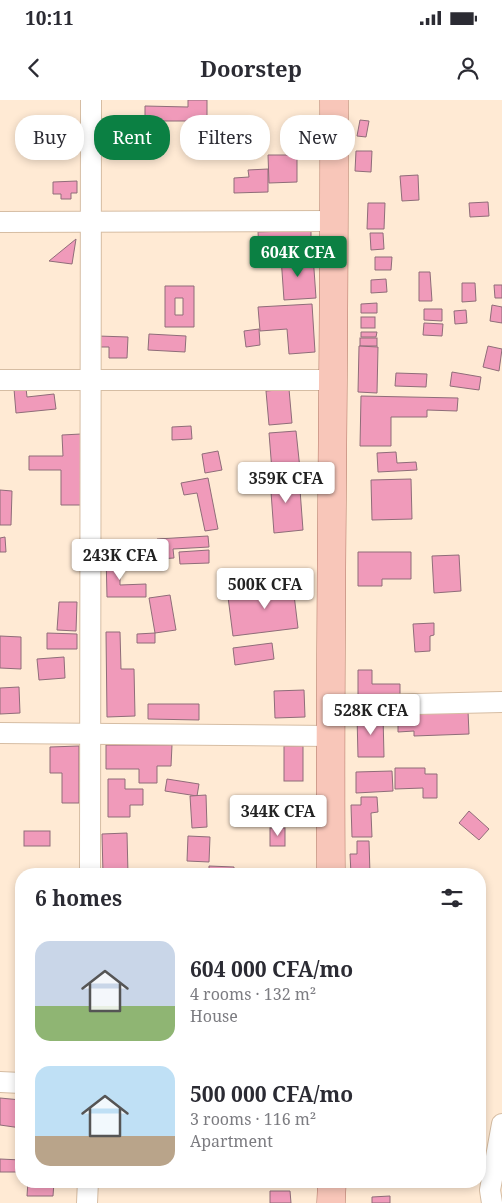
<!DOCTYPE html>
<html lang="en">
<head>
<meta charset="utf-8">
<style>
  :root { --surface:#fff; --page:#f2f2f3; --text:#2b2b33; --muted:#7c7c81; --accent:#0b8043 }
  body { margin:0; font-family:"Noto Serif",serif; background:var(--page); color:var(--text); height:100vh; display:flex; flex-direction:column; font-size:19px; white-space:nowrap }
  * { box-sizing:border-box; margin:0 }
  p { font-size:16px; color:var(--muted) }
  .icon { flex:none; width:28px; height:28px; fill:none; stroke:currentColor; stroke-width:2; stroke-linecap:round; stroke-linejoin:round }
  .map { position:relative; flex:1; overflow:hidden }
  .sheet { position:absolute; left:15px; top:768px; width:471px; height:320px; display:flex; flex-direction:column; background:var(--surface); border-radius:20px; box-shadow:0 2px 8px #0003 }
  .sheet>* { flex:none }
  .hud { position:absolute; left:15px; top:15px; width:472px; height:45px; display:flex; gap:10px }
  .price { position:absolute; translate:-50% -42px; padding:0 11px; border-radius:5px; background:#fff; color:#222; font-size:16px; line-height:32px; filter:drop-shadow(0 1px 2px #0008) }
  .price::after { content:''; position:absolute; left:50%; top:30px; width:15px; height:11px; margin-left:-8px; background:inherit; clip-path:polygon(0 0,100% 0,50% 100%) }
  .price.current { background:var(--accent); color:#fff }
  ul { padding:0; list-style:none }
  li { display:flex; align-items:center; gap:15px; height:125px; padding:0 20px }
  li span { display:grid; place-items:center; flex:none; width:140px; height:100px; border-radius:15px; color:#555 }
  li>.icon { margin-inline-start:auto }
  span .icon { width:60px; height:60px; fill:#fffc; stroke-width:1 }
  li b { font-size:21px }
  h2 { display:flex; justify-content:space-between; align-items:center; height:60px; padding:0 20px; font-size:21px }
  .chip { padding:0 18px; border-radius:20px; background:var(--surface); box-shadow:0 2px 8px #0003; font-size:18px; line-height:45px }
  .chip.current { background:var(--accent); color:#fff }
  .status { display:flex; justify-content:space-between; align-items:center; height:35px; padding:0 25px; background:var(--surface); direction:ltr }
  .status svg { height:14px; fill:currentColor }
  header { display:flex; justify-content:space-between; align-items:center; height:65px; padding:0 20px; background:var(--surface); font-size:22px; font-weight:700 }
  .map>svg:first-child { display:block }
  .building { fill:#f09aba; stroke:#8f6d79; fill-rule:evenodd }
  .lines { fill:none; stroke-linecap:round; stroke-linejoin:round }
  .street-casing { stroke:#d6bda3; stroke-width:22 }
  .primary-casing { stroke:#b07665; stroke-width:29 }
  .street { stroke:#fff; stroke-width:20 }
  .primary { stroke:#f8c6b9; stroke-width:28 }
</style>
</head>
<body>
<div class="status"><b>10:11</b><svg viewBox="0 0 49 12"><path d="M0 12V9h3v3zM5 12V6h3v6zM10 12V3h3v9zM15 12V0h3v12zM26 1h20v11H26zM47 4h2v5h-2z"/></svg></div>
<header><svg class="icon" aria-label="back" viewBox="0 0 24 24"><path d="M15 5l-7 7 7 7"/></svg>Doorstep<svg class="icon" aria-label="person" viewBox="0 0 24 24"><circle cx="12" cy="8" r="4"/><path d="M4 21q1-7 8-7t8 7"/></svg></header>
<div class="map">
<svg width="502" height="1103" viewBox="0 0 502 1103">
  <rect width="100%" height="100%" fill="#ffead4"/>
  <g class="building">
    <polygon points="188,0 207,0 207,21 145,21 145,6 188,7"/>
    <polygon points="360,20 369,21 366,37 357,36"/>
    <polygon points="356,51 372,51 371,72 355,71"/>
    <polygon points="268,55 297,55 297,82 269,83"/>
    <polygon points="268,69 268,92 234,93 234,78 249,77 248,70"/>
    <polygon points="418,75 419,100 402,101 400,76"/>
    <polygon points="77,81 77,93 71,93 71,99 61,99 61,94 53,94 53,82"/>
    <polygon points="488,102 489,116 470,117 469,103"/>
    <polygon points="368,103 385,103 384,129 367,129"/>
    <polygon points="311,130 311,147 259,149 258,132"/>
    <polygon points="370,133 383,133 384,149 371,150"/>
    <polygon points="76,139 72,164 49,161"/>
    <polygon points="313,155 316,198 284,200 281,157"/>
    <polygon points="375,157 392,157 391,170 375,170"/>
    <polygon points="419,172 430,172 432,201 419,201"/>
    <polygon points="386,179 387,192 371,193 371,180"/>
    <polygon points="462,183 475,183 476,201 462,202"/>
    <polygon points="494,185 502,185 502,198 495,198"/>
    <path d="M165,186h29v41h-29zM175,198h8v17h-8z"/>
    <polygon points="377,203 377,213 361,213 361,204"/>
    <polygon points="312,204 315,252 289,254 287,229 260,231 258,207"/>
    <polygon points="492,205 502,207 502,223 490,221"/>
    <polygon points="424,209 442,209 442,221 424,220"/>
    <polygon points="466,210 467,223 455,224 454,211"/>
    <rect x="361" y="217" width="14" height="11"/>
    <polygon points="424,223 443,224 442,236 423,235"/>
    <polygon points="259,229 260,245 246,247 244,231"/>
    <polygon points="361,232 377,232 376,237 361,237"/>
    <polygon points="149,234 186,236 185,252 148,250"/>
    <polygon points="98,236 128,237 127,258 109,258 109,247 97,247"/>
    <rect x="360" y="238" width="17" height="8"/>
    <polygon points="359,246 378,247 377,293 358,292"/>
    <polygon points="488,246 502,249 499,271 483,267"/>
    <polygon points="452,272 481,277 479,290 450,286"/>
    <polygon points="396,273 427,274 426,287 395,286"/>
    <polygon points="26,288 27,297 54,294 56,309 16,313 14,289"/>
    <polygon points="289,289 292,323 269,325 266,291"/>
    <polygon points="361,296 458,298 457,311 427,310 427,317 391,317 391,346 360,346"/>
    <polygon points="191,326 192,339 172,340 172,327"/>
    <polygon points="296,331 300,369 272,371 269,333"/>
    <polygon points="81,334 81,405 61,405 61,370 29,370 29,356 63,356 62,335"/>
    <polygon points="218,351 222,370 205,373 202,354"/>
    <polygon points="396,352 397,363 416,362 417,370 378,372 377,353"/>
    <polygon points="299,376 303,430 274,433 270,378"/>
    <polygon points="208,378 218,429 205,431 197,393 184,395 181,383"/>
    <polygon points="411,379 412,419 372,420 371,380"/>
    <polygon points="0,390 12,391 11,425 0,425"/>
    <polygon points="208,436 209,447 173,449 174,458 158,459 157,439"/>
    <polygon points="5,437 6,452 0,452 0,438"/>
    <polygon points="209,450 209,463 180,464 179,452"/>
    <polygon points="358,452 411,452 411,479 382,479 382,486 358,486"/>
    <polygon points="106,454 120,454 120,485 146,484 146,497 107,497"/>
    <polygon points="459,455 461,491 434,493 432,456"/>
    <polygon points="292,478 298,528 233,536 228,497 269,492 268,481"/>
    <polygon points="170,495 176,530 155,533 149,498"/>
    <polygon points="59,502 77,502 76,531 57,530"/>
    <polygon points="434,523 434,535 430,536 430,551 415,552 413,524"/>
    <polygon points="106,532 120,532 121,569 134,569 135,616 107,617"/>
    <polygon points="47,533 77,534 77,549 47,549"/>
    <polygon points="155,533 155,543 137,543 137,534"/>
    <polygon points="0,536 21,537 21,569 0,568"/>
    <polygon points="272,543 274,559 235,565 233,548"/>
    <polygon points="64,557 65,578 39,580 37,559"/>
    <polygon points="358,570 372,570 372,584 400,584 400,596 358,596"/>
    <polygon points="19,587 20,613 0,614 0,588"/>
    <polygon points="304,590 305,617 275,618 274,591"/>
    <polygon points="148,604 199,604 199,620 148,619"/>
    <polygon points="468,611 469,634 414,636 414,631 398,632 398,613"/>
    <polygon points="357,615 383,615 384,657 358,657"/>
    <polygon points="106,645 172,645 171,666 157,666 157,683 139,683 139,669 106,669"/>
    <polygon points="79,646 79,703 62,703 62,673 50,673 50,647"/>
    <rect x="284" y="646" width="19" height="35"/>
    <polygon points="395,668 425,668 425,674 437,674 437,698 423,698 423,688 395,689"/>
    <polygon points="392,671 393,691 356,693 356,672"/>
    <polygon points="108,679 125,679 125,689 143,689 143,705 130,705 130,717 108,717"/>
    <polygon points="167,679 199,684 197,696 165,691"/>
    <polygon points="206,695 207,727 192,728 190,696"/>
    <polygon points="361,697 377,697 378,712 371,713 372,737 352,737 351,705 361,705"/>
    <polygon points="469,711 489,729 479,740 459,723"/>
    <rect x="270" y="728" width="15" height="18"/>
    <rect x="24" y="731" width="26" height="15"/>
    <polygon points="127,733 128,774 103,774 102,734"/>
    <polygon points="188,736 210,737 209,762 187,761"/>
    <polygon points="357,741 369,741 370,774 351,774 350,754 357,754"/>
    <polygon points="209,766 234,767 234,774 209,774"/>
    <polygon points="0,998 21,1000 21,1028 0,1025"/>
    <polygon points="0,1059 21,1060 21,1072 0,1072"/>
    <polygon points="28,1081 54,1082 53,1096 27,1096"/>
    <rect x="240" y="1081" width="14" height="5"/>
    <polygon points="270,1091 290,1091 291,1103 270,1103"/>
    <polygon points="390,1096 390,1103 372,1103 372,1097"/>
  </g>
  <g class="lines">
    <defs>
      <g id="street">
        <polyline points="0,122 334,121"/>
        <polyline points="0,280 332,280"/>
        <polyline points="330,606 502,602"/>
        <polyline points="0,633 330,636"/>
        <polyline points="90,774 91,0"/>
        <polyline points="0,982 21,983"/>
        <polyline points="87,1103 88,1081"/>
        <polyline points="492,1103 490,1090 502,1024"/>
      </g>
      <g id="primary">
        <path d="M331,774c-2,-258 4,-516 3,-774"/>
        <polyline points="331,1103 332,1081"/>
      </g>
    </defs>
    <use href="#street" class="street-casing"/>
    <use href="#primary" class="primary-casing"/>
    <use href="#street" class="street"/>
    <use href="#primary" class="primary"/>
  </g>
</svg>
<b class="price current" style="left:298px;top:178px">604K CFA</b>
<b class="price" style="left:286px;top:404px">359K CFA</b>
<b class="price" style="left:120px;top:481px">243K CFA</b>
<b class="price" style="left:265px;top:510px">500K CFA</b>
<b class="price" style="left:371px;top:636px">528K CFA</b>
<b class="price" style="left:278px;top:737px">344K CFA</b>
<div class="hud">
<a class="chip">Buy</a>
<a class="chip current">Rent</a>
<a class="chip">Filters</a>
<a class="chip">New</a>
</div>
<section class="sheet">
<h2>6 homes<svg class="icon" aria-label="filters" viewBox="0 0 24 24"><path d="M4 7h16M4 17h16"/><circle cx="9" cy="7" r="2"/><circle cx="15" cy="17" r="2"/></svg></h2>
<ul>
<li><span style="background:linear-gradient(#c9d6e8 65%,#8fb573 0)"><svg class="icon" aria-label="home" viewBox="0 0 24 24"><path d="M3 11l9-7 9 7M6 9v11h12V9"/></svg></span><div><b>604 000 CFA/mo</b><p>4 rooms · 132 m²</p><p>House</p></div></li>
<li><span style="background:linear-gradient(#bfe0f5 70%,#b9a48a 0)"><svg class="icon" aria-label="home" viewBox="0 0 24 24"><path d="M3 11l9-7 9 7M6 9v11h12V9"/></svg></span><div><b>500 000 CFA/mo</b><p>3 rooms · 116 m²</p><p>Apartment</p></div></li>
</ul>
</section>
</div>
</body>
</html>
